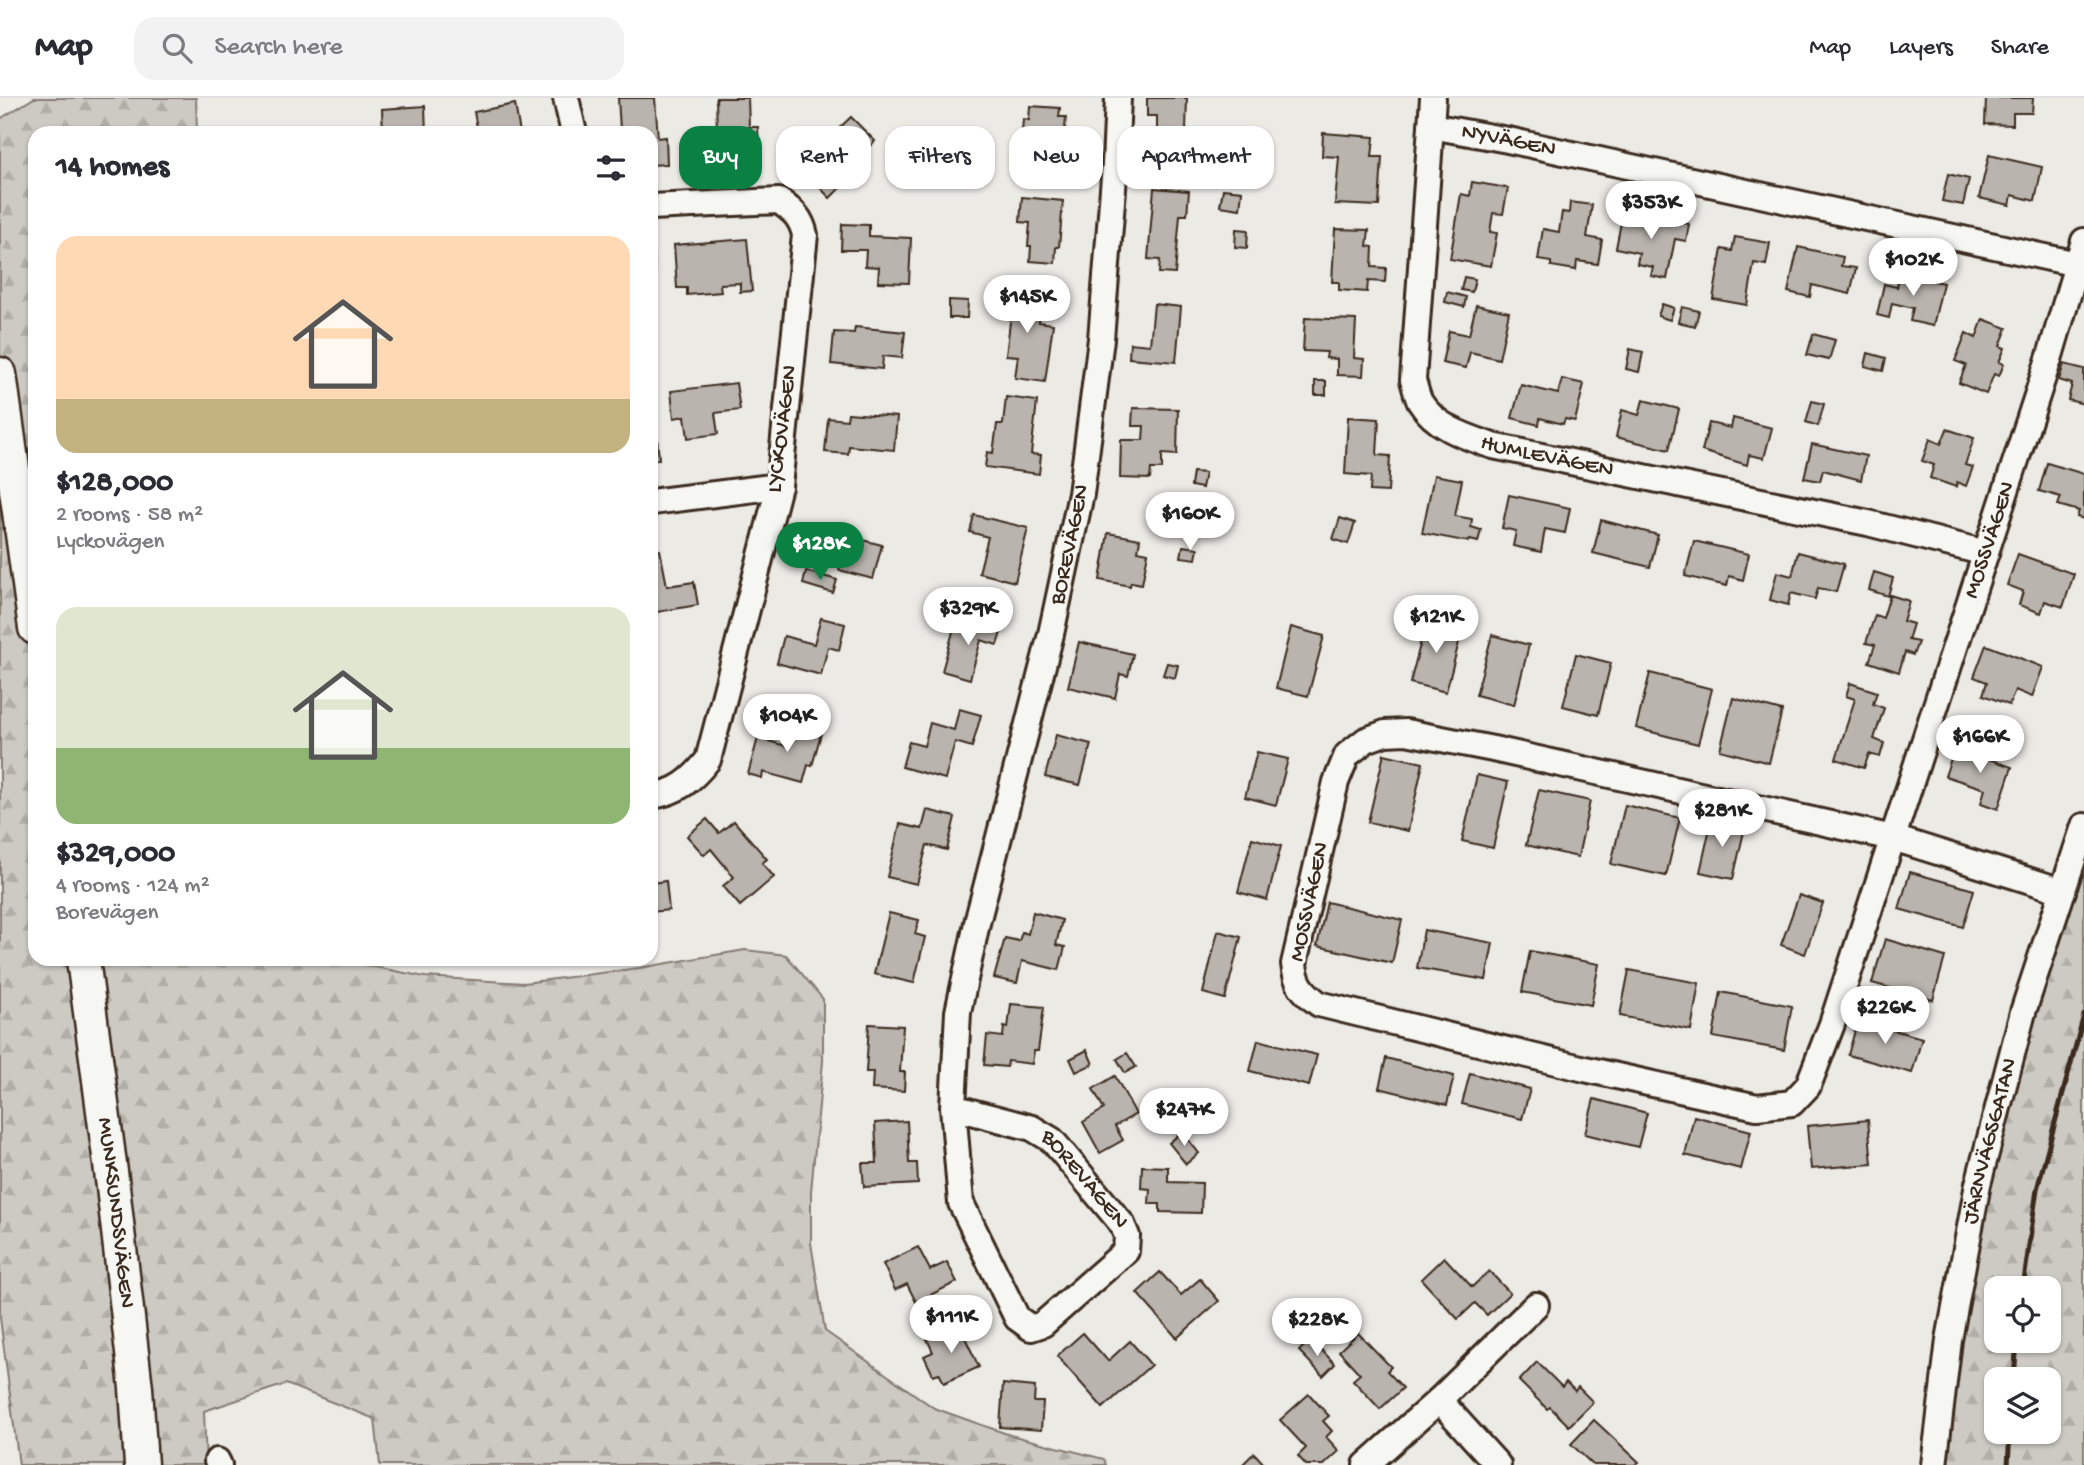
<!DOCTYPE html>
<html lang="en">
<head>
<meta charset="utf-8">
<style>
  :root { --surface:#fff; --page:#f2f2f3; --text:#2b2b33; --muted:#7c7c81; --line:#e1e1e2; --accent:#0b8043 }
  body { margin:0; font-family:"Gochi Hand",sans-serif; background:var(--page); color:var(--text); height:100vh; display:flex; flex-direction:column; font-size:26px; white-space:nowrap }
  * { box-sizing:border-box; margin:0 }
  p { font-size:23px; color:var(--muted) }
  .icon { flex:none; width:38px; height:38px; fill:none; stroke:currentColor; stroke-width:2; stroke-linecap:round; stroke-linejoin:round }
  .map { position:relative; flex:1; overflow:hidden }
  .drawer { position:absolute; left:28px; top:28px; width:630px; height:840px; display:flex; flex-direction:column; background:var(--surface); border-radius:21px; box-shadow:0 2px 5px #0004 }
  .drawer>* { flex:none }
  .top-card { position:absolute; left:679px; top:28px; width:665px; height:63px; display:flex; gap:14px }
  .fabs { position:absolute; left:1984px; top:1178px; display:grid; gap:14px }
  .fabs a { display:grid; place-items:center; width:77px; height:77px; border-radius:14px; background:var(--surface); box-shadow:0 2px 5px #0004; font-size:35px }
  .price { position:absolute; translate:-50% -60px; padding:0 16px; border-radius:24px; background:#fff; color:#222; font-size:23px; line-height:46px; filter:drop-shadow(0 2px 4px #0008) }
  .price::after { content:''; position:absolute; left:50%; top:42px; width:21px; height:16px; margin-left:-10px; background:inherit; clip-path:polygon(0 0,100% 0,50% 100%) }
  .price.active { background:var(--accent); color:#fff }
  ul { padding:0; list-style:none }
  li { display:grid; align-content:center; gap:14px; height:371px; padding:0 28px }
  li span { display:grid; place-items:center; height:217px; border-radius:21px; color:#555 }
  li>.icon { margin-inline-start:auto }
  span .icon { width:126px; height:126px; fill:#fffc; stroke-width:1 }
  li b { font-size:30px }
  h2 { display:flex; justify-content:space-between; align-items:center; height:84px; padding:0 28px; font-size:30px }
  .tag { padding:0 24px; border-radius:21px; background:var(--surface); box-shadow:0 2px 5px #0004; font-size:24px; line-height:63px }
  .tag.active { background:var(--accent); color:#fff }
  header { display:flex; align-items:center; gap:42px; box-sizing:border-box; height:98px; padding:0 35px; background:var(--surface); border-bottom:2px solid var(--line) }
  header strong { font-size:33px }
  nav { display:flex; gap:38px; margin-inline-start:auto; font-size:24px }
  .search { width:490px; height:63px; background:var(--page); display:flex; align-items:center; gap:18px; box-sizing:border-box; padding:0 24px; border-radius:21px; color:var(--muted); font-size:26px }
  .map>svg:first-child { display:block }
  .forest { fill:url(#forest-firs); stroke:#847a71; stroke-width:2; fill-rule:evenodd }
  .building { fill:#bab4ae; stroke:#3b2a1e; stroke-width:2 }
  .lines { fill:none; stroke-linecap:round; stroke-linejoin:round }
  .minor-casing { stroke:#3b2a1e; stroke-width:30 }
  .tertiary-casing { stroke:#3b2a1e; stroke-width:37 }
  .minor { stroke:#f6f6f2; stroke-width:24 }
  .tertiary { stroke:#f6f6f2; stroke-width:32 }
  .rail { stroke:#3b2a1e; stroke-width:5 }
  .labels { text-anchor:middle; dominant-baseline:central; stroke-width:6; stroke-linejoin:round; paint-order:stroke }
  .street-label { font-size:23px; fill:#3b2a1e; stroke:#f6f6f2 }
</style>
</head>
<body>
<header>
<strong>Map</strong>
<div class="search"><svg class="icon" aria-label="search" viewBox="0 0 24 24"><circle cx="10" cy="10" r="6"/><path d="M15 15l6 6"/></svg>Search here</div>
<nav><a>Map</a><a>Layers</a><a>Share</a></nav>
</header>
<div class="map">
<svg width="2084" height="1367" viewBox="0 0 2084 1367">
  <defs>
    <pattern id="forest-firs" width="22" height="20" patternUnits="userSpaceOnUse" patternTransform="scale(1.75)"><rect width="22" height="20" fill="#cdcac4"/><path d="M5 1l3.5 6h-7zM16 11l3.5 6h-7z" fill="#b1aea8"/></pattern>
  </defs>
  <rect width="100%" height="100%" fill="#ebeae5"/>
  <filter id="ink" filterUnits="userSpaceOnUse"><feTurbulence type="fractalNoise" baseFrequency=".0143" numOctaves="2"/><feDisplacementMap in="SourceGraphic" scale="14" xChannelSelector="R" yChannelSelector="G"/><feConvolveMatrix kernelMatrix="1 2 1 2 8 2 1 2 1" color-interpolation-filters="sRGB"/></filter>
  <g filter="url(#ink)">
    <g class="forest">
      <polygon points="34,0 196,0 197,35 35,35 35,861 335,861 425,879 524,885 639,870 745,852 786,857 823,901 823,963 811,1094 811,1145 825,1233 934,1310 1010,1337 1104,1361 1106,1367 380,1367 375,1321 286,1286 204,1313 206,1367 19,1367 0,1220 0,21"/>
      <path d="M2084,726v641h-146l14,-164zM1997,1190h52v52h-52zM1997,1281h52v53h-52z"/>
    </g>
    <g class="building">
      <polygon points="618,0 655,0 658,40 666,39 667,66 651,67 651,35 627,35 627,31 620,31"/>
      <polygon points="716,0 748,0 749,29 758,29 759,55 735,56 734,32 717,33"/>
      <polygon points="1147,0 1187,0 1186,32 1198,32 1197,60 1157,60 1157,18 1147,18"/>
      <polygon points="1986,0 2033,0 2032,15 2013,15 2013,27 1985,26"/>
      <polygon points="515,6 520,35 478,35 474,14"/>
      <polygon points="425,8 426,35 383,35 382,11"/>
      <polygon points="1030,8 1060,10 1059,19 1066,19 1062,69 1034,66 1036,47 1021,46 1023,21 1029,22"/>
      <polygon points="851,19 875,43 841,76 847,83 830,100 809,78 825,63 815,53"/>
      <polygon points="324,28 324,35 279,35 279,29"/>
      <polygon points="1323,35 1374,39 1372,59 1382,59 1379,108 1335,106 1339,59 1322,58"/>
      <polygon points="1989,57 2042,69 2035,103 2012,97 2010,107 1979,100"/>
      <polygon points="1226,60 1242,62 1240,75 1224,73"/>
      <polygon points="1948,76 1969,81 1963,107 1942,103"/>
      <polygon points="1472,84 1508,90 1503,116 1493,115 1490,134 1497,135 1491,168 1450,161 1461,96 1470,98"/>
      <polygon points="1154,90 1189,93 1187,117 1180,117 1175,176 1159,175 1160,162 1148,161"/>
      <polygon points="1223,91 1242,93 1240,111 1220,108"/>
      <polygon points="1022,99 1063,103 1059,149 1056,149 1055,165 1030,163 1031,148 1028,148 1030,125 1020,124"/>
      <polygon points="1570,104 1592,107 1587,139 1602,142 1598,166 1577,163 1576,172 1551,168 1551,164 1538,162 1543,131 1559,134 1562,114 1569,115"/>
      <polygon points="1623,114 1689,126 1686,143 1675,141 1667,181 1651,178 1653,169 1637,166 1639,155 1616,150"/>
      <polygon points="842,126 869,127 869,138 911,140 909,185 878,184 879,169 865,168 866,152 841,152"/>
      <polygon points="1236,131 1248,132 1247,150 1235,149"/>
      <polygon points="1335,131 1369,132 1367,148 1373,149 1372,169 1386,170 1385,184 1368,183 1367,194 1339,192 1339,184 1332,184"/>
      <polygon points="1735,139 1770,145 1766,167 1754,165 1747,207 1713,201 1722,151 1732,153"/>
      <polygon points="747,141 752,193 740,194 740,185 720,186 721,194 687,197 687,190 677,190 674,147"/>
      <polygon points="1798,149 1843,159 1841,168 1856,170 1850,196 1812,187 1810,199 1788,194"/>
      <polygon points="651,153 654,153 655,193 651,193"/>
      <polygon points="1900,175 1943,185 1933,228 1910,223 1913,210 1892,205 1889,220 1877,217 1884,186 1897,189"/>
      <polygon points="1464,179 1475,181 1472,194 1461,192"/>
      <polygon points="1000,193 1043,199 1039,224 1053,226 1045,284 1015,280 1018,258 1006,257 1011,216 997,214"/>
      <polygon points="1447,194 1466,199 1464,209 1445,204"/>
      <polygon points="949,202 968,203 967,220 949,220"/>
      <polygon points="1154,206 1181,209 1176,264 1129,260 1130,245 1150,247"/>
      <polygon points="1662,206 1674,210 1670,222 1658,218"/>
      <polygon points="1476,207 1509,214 1499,261 1470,254 1466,270 1442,265 1449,233 1469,237"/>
      <polygon points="1682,209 1699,213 1695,228 1678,224"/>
      <polygon points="1305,220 1356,222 1354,260 1364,261 1363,278 1337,277 1337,261 1326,260 1327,254 1303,253"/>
      <polygon points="1983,221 2007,230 2000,248 2005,250 1999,264 2004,266 1999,278 1994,276 1986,296 1959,285 1966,267 1955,263 1966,235 1976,240"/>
      <polygon points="855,229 905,234 902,260 883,258 882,271 831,266 834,234 854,235"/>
      <polygon points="1813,236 1835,242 1829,262 1807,257"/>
      <polygon points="1630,251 1643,254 1639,274 1626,271"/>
      <polygon points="1868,255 1886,260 1883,273 1865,268"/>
      <polygon points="2064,266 2084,271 2084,306 2068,302 2072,286 2059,282"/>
      <polygon points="1562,281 1584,286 1575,323 1565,321 1563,326 1540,320 1539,327 1512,320 1521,287 1558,296"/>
      <rect x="1315" y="283" width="11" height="14"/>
      <polygon points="736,285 740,312 715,315 718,336 688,340 685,318 674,320 671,293"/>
      <polygon points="1006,299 1037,303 1031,356 1041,357 1039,376 985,369 987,354 993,355 997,326 1003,326"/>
      <polygon points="1643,302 1679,311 1669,352 1616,339 1622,312 1639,317"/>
      <polygon points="1812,303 1824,306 1818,328 1806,324"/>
      <polygon points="1133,310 1178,311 1177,357 1162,356 1162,371 1151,371 1150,381 1120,380 1121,342 1143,342 1144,328 1132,328"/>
      <polygon points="848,315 897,319 894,352 849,348 848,356 825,354 828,320 847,322"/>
      <polygon points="1348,319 1379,321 1377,357 1390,358 1388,394 1370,393 1371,378 1345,376"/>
      <polygon points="1733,320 1772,330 1764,360 1749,357 1747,367 1702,353 1709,325 1731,330"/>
      <polygon points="651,329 656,329 659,361 651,362"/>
      <polygon points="1947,331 1974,340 1965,367 1973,369 1966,388 1957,384 1956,389 1930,380 1934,367 1922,363 1930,341 1941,346"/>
      <polygon points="1812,346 1866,358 1861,382 1823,372 1820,383 1804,380"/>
      <polygon points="2047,365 2084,376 2084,421 2077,419 2079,413 2058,407 2061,399 2039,393"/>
      <polygon points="1193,374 1205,375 1202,390 1191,388"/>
      <polygon points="1434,377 1462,382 1455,418 1472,421 1471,429 1481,432 1478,444 1470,442 1469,444 1422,435"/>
      <polygon points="1509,397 1570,410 1565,435 1545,431 1541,454 1513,448 1516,433 1502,430"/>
      <polygon points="974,417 1028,430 1015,484 979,475 988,439 970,434"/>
      <polygon points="1340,420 1355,425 1348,446 1333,441"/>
      <polygon points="1601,422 1658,437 1650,469 1593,455"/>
      <polygon points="1108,435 1140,441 1138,453 1148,455 1142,486 1131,484 1130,488 1100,482"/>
      <polygon points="847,438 882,447 873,481 839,472"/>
      <polygon points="1694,443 1749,456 1743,482 1729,478 1727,488 1685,478"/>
      <polygon points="1183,448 1198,450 1196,461 1181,459"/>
      <polygon points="660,452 667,488 694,484 698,507 651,515 651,453"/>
      <polygon points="1798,454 1844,466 1836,494 1818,490 1815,501 1791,495 1788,507 1770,502 1777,474 1792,478"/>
      <polygon points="2018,456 2074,476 2063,509 2045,503 2041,515 2019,507 2023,493 2007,487"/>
      <polygon points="806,473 837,482 833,495 803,486"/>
      <polygon points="1874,474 1893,480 1888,498 1869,492"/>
      <polygon points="1890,497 1909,503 1903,523 1913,526 1908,542 1918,544 1913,557 1905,554 1899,574 1869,564 1875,547 1866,545 1875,517 1883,520"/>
      <polygon points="821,520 845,526 839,552 828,549 821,577 777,565 784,538 814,546"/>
      <polygon points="1427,520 1463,529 1446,594 1410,585"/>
      <polygon points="956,523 981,530 984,523 1003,528 997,547 981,542 970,581 942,573"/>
      <polygon points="1291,529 1324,538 1308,598 1276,590"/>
      <polygon points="1492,537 1529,547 1514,607 1476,597"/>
      <polygon points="1079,544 1133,556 1128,578 1120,576 1115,600 1068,589"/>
      <polygon points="1986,547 2043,569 2032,599 2015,592 2009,607 1983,597 1987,584 1974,579"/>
      <polygon points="1576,556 1611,565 1598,617 1563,608"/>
      <polygon points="1167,565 1178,567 1175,580 1163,577"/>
      <polygon points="1650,575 1712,591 1698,646 1636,630"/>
      <polygon points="1850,585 1877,594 1873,606 1884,610 1874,641 1884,645 1880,659 1869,656 1864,670 1836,661 1855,601 1846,598"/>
      <polygon points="1733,600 1782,613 1769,665 1720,652"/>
      <polygon points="959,611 981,617 972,649 955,644 945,681 902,669 909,644 924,648 930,625 954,632"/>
      <polygon points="792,624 822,632 812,668 808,667 803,685 763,674 762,680 748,676 758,640 786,648"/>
      <polygon points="1056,637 1091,646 1080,687 1045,679"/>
      <polygon points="1955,649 2012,669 1998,711 1981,705 1985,691 1945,678"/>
      <polygon points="1257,654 1288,661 1276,707 1245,699"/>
      <polygon points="1384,656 1423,665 1408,733 1368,724"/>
      <polygon points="1477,677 1508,684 1493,750 1462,743"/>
      <polygon points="1539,692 1590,703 1578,759 1526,747"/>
      <polygon points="1625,707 1680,720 1666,778 1611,766"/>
      <polygon points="927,712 955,719 947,752 927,747 917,786 887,779 900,726 922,731"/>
      <polygon points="707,721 719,735 734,723 767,761 762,765 774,779 740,808 723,788 734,779 711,751 704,757 687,738"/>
      <polygon points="1712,721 1745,729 1733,781 1700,774"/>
      <polygon points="1252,740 1281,748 1267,802 1238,794"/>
      <polygon points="1910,774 1974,792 1963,829 1899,811"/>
      <polygon points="666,783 669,812 651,814 651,785"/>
      <polygon points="1799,797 1823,805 1805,856 1781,847"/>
      <polygon points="1327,804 1402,822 1392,865 1317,848"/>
      <polygon points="1033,814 1062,822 1056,847 1065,849 1059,872 1022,863 1017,885 994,880 1005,840 1019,843 1022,834 1028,836"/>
      <polygon points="889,815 919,822 915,836 925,839 914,885 874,876"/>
      <polygon points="1424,832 1493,845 1486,882 1417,870"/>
      <polygon points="1218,833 1241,839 1225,901 1203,895"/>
      <polygon points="1885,841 1945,859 1933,902 1872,885"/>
      <polygon points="1530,853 1599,866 1591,907 1522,894"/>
      <polygon points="1629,872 1699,885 1691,932 1620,918"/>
      <polygon points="1721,894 1792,908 1784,952 1713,939"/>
      <polygon points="1011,906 1044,909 1038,953 1034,953 1032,966 1008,963 1007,969 984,967 987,937 1003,939 1004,929 1008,930"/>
      <polygon points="1858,922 1922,940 1912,975 1848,957"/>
      <polygon points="869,926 903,928 900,974 905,974 904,993 872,991 873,974 866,974"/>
      <polygon points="1258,942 1317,957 1309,988 1250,973"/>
      <polygon points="1087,952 1093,966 1076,974 1070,961"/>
      <polygon points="1127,955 1136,969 1125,975 1117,961"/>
      <polygon points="1386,960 1454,978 1447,1007 1379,990"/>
      <polygon points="1470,975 1530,991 1522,1021 1462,1006"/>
      <polygon points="1115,978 1136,1016 1115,1028 1123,1042 1100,1055 1083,1024 1104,1011 1093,991"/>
      <polygon points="1594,1001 1647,1015 1638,1049 1585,1036"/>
      <polygon points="1694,1018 1751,1033 1741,1071 1685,1057"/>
      <polygon points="1868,1022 1872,1066 1811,1071 1807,1028"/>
      <polygon points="907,1023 909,1065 917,1065 918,1086 864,1089 862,1065 877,1065 875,1025"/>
      <polygon points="1182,1034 1199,1055 1186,1066 1169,1045"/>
      <polygon points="1142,1068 1168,1069 1168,1084 1202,1085 1201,1115 1160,1114 1160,1106 1149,1106 1150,1091 1141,1090"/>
      <polygon points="918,1149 930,1172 947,1164 957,1184 916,1204 907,1186 895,1192 883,1166"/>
      <polygon points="1444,1159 1472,1189 1489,1173 1510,1195 1487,1217 1475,1205 1458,1221 1421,1181"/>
      <polygon points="1160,1174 1181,1197 1200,1181 1219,1203 1177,1240 1137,1195"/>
      <polygon points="959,1227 979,1269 944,1285 939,1275 933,1277 924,1258 933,1254 927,1241"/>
      <polygon points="1083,1235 1108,1263 1130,1243 1151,1267 1103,1310 1057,1258"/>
      <polygon points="1358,1235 1391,1269 1387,1273 1403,1290 1380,1311 1353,1282 1360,1276 1339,1253"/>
      <polygon points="1311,1241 1335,1266 1323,1278 1299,1253"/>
      <polygon points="1537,1264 1562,1289 1566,1284 1575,1293 1578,1289 1593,1304 1569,1328 1550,1309 1547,1311 1519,1283"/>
      <polygon points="1003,1286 1035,1289 1034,1304 1043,1304 1041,1332 1000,1329"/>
      <polygon points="1309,1296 1329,1318 1323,1323 1332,1333 1326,1339 1339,1353 1324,1367 1306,1367 1298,1358 1306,1350 1280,1322"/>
      <polygon points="1594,1322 1639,1364 1635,1367 1593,1367 1571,1346"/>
      <polygon points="1254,1355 1265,1367 1242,1367"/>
    </g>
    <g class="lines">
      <defs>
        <g id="minor">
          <polyline points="566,0 574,35"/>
          <path id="s1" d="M1433,0l-20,282c2,7 4,16 7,22 16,26 47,35 73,44l375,77 118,30"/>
          <path id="s2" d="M1431,28l77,14 569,124"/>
          <path d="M651,109l128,-6c14,10 22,16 26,34l-26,251 -71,274c-16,20 -31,33 -57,36"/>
          <polyline points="651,404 779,388"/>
          <path id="s3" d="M2063,793l-170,-53 -400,-89 -87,-17 -21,1 -19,7 -19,15 -11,27 -42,182c2,20 9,28 25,40l266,65 172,38 35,-4 16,-17 24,-62 218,-668 34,-115"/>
          <path id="s4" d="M953,1009l79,21 20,12 70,84 5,12 -1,15 -83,73 -12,4 -14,-10 -56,-115 -8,-96 5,-95 19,-89 74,-289 30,-140 20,-155 14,-175 3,-66"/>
          <polyline points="1439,1302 1498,1367"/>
          <polyline points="217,1363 219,1367"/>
          <polyline points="1366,1367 1439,1302 1536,1207"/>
          <path id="s5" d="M1934,1367l15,-125 29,-156 45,-172 61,-186"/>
        </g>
        <g id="tertiary">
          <polyline points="0,276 35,530"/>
          <path id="s6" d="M83,861l30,228 23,201 5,77"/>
        </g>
      </defs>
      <use href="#minor" class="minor-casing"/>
      <use href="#tertiary" class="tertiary-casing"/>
      <use href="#minor" class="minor"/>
      <use href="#tertiary" class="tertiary"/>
      <g class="rail">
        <polyline points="2023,1190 2037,1091 2084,917"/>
        <polyline points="2014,1281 2017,1242"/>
        <polyline points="2008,1367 2010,1334"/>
      </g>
    </g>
  </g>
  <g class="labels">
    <g class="street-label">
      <text stroke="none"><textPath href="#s2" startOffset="79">NYVÄGEN</textPath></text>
      <text transform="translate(783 331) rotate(-83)">LYCKOVÄGEN</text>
      <text stroke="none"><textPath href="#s1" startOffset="448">HUMLEVÄGEN</textPath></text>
      <text stroke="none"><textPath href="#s3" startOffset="2091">MOSSVÄGEN</textPath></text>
      <text stroke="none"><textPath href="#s4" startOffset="1183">BOREVÄGEN</textPath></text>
      <text transform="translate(1310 804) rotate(-78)">MOSSVÄGEN</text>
      <text stroke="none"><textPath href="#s5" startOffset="329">JÄRNVÄGSGATAN</textPath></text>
      <text stroke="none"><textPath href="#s4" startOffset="156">BOREVÄGEN</textPath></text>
      <text stroke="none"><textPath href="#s6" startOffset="256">MUNKSUNDSVÄGEN</textPath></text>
    </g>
  </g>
</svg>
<div class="fabs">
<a><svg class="icon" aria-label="locate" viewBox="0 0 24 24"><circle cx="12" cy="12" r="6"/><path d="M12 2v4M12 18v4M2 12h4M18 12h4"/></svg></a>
<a><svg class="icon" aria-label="layers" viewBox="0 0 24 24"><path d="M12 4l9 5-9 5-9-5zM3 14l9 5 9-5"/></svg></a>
</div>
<b class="price" style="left:1651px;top:143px">$353K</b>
<b class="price" style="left:1913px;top:200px">$102K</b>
<b class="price" style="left:1027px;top:237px">$145K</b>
<b class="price" style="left:1190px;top:454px">$160K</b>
<b class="price active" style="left:820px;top:484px">$128K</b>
<b class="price" style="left:968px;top:549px">$329K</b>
<b class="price" style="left:1436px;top:557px">$121K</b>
<b class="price" style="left:787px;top:656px">$104K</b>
<b class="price" style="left:1980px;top:677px">$166K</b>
<b class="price" style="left:1722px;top:751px">$281K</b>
<b class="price" style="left:1885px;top:948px">$226K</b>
<b class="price" style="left:1184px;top:1050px">$247K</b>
<b class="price" style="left:951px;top:1257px">$111K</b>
<b class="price" style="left:1317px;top:1260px">$228K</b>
<div class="top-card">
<a class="tag active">Buy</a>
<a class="tag">Rent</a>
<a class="tag">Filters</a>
<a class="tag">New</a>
<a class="tag">Apartment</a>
</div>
<section class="drawer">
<h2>14 homes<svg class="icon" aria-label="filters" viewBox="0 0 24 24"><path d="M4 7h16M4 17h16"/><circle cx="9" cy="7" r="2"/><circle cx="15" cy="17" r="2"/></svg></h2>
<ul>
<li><span style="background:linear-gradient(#ffd9b3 75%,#c2b280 0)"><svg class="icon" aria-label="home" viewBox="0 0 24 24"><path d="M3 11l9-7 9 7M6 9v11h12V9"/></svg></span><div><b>$128,000</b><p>2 rooms · 58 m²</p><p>Lyckovägen</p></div></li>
<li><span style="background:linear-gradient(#dfe7d0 65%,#8fb573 0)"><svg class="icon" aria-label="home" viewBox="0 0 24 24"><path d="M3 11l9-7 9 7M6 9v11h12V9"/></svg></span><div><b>$329,000</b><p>4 rooms · 124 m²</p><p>Borevägen</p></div></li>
</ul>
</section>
</div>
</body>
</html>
